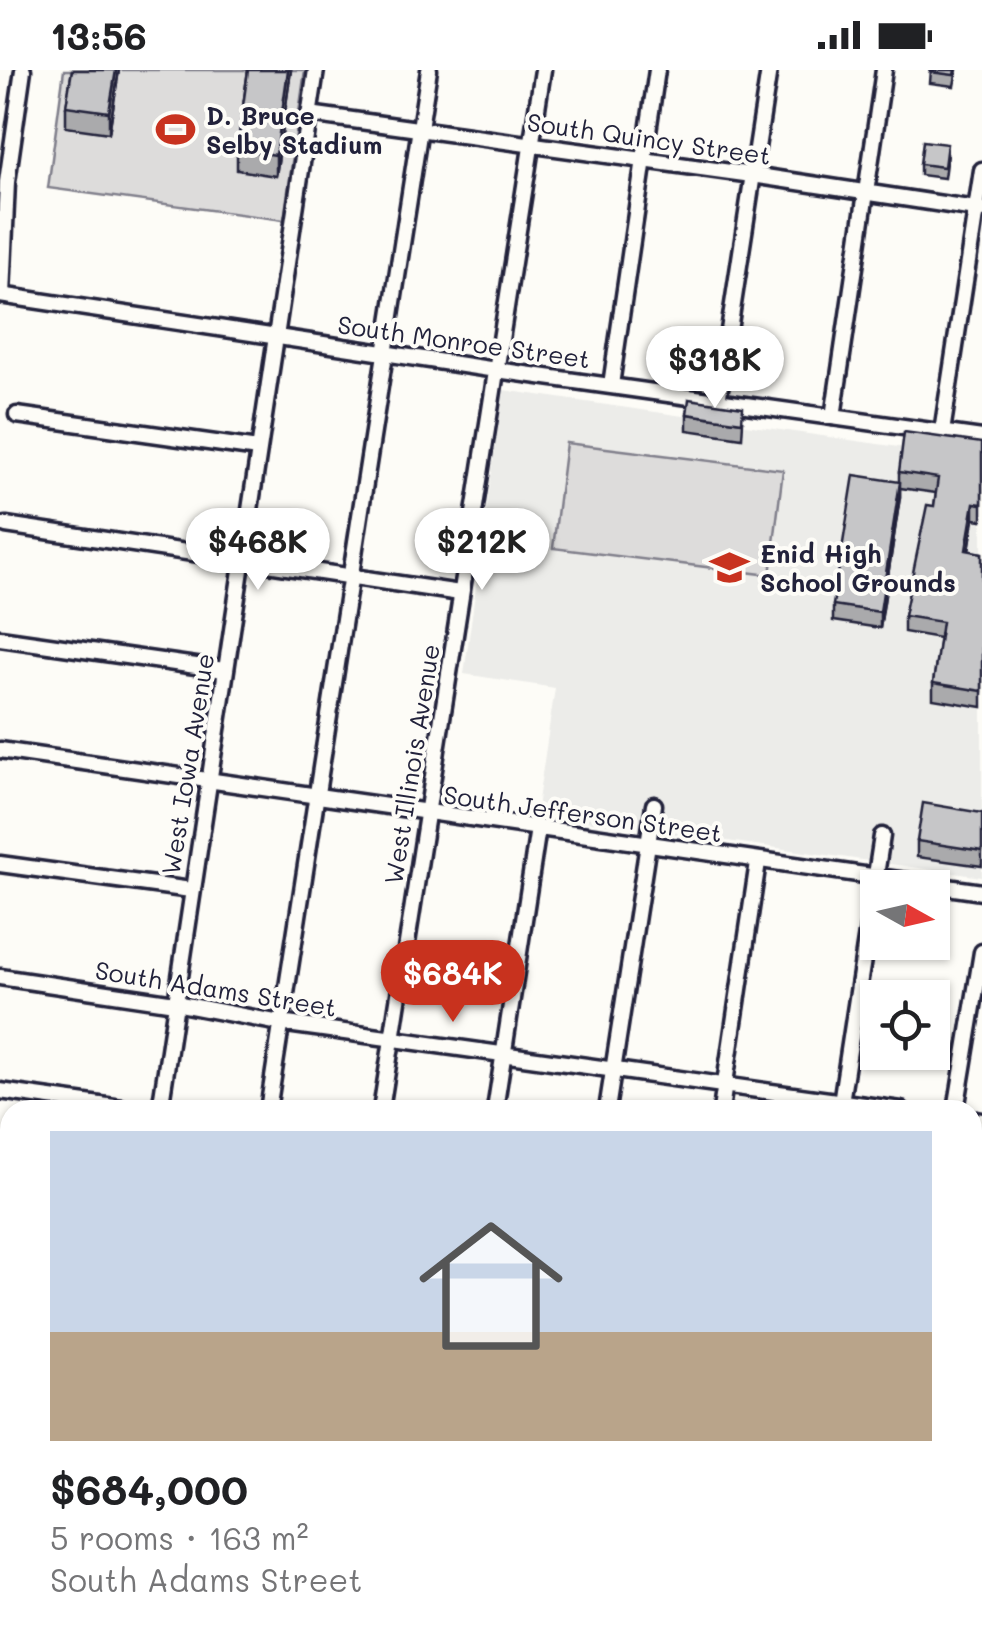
<!DOCTYPE html>
<html lang="en">
<head>
<meta charset="utf-8">
<style>
  :root { --surface:#fff; --page:#f6f6f6; --text:#202124; --muted:#757577; --accent:#c8321e }
  body { margin:0; font-family:Mali,sans-serif; background:var(--page); color:var(--text); height:100vh; display:flex; flex-direction:column; font-size:38px; white-space:nowrap }
  * { box-sizing:border-box; margin:0 }
  p { font-size:32px; color:var(--muted) }
  .icon { flex:none; width:55px; height:55px; fill:none; stroke:currentColor; stroke-width:2; stroke-linecap:round; stroke-linejoin:round }
  .map { position:relative; flex:1; overflow:hidden }
  .panel { position:absolute; left:0px; top:1030px; width:982px; height:552px; display:flex; flex-direction:column; background:var(--surface); border-radius:30px 30px 0 0; box-shadow:0 2px 8px #0004 }
  .panel>* { flex:none }
  .needle { width:65px; rotate:98deg }
  .controls { position:absolute; left:860px; top:800px; display:grid; gap:20px }
  .controls a { display:grid; place-items:center; width:90px; height:90px; border-radius:0px; background:var(--surface); box-shadow:0 2px 8px #0004; font-size:50px }
  .price { position:absolute; translate:-50% -85px; padding:0 22px; border-radius:35px; background:#fff; color:#222; font-size:32px; line-height:65px; filter:drop-shadow(0 2px 5px #0008) }
  .price::after { content:''; position:absolute; left:50%; top:60px; width:30px; height:22px; margin-left:-15px; background:inherit; clip-path:polygon(0 0,100% 0,50% 100%) }
  .price.active { background:var(--accent); color:#fff }
  ul { padding:0; list-style:none }
  li { display:grid; align-content:center; gap:20px; height:530px; padding:0 50px }
  li span { display:grid; place-items:center; height:310px; border-radius:0px; color:#555 }
  li>.icon { margin-inline-start:auto }
  span .icon { width:180px; height:180px; fill:#fffc; stroke-width:1 }
  li b { font-size:42px }
  .status { display:flex; justify-content:space-between; align-items:center; height:70px; padding:0 50px; background:var(--surface); direction:ltr }
  .status svg { height:28px; fill:currentColor }
  .map>svg:first-child { display:block }
  .built { fill:#ecece9 }
  .green { fill:#dddcdb; stroke:#807f8b; stroke-width:2.5 }
  .lines { fill:none; stroke-linecap:round; stroke-linejoin:round }
  .minor-casing { stroke:#22223b; stroke-width:21 }
  .minor { stroke:#fdfcf7; stroke-width:14 }
  .rail-casing { stroke:#22223b; stroke-width:8 }
  .rail { stroke:#fdfcf7; stroke-width:4; stroke-dasharray:11; stroke-linecap:butt }
  .wall { fill:#aaaaac; stroke:#22223b; stroke-width:2.5 }
  .shaded-wall { fill:#8b8b8c; stroke:#22223b; stroke-width:2.5 }
  .building { fill:#c6c6c8; stroke:#22223b; stroke-width:2.5 }
  .labels { text-anchor:middle; dominant-baseline:central; stroke-width:8; stroke-linejoin:round; paint-order:stroke }
  .poi-label { font-size:25px; font-weight:bold; fill:#22223b; stroke:#fdfcf7; text-anchor:start }
  .street-label { font-size:25px; fill:#22223b; stroke:#fdfcf7 }
</style>
</head>
<body>
<div class="status"><b>13:56</b><svg viewBox="0 0 49 12"><path d="M0 12V9h3v3zM5 12V6h3v6zM10 12V3h3v9zM15 12V0h3v12zM26 1h20v11H26zM47 4h2v5h-2z"/></svg></div>
<div class="map">
<svg width="982" height="1582" viewBox="0 0 982 1582">
  <rect width="100%" height="100%" fill="#fdfcf7"/>
  <filter id="ink" filterUnits="userSpaceOnUse"><feTurbulence type="fractalNoise" baseFrequency=".01" numOctaves="2"/><feDisplacementMap in="SourceGraphic" scale="20" xChannelSelector="R" yChannelSelector="G"/><feConvolveMatrix kernelMatrix="1 2 1 2 8 2 1 2 1" color-interpolation-filters="sRGB"/></filter>
  <g filter="url(#ink)">
    <polygon class="built" points="503,320 982,389 982,807 536,744 555,618 464,604"/>
    <g class="green">
      <polygon points="64,0 305,0 284,150 48,118"/>
      <polygon points="566,373 783,400 770,505 553,478"/>
    </g>
    <g class="lines">
      <defs>
        <g id="minor">
          <polyline points="309,44 752,105 982,140"/>
          <polyline points="0,225 496,300 982,368"/>
          <polyline points="2,225 7,112 23,0"/>
          <polyline points="611,315 657,0"/>
          <polyline points="718,332 769,0"/>
          <polyline points="17,345 258,379"/>
          <polyline points="833,347 884,0"/>
          <polyline points="942,362 982,100"/>
          <polyline points="6,455 460,523"/>
          <polyline points="0,568 224,600"/>
          <polyline points="0,680 982,822"/>
          <polyline points="0,794 191,820"/>
          <polyline points="0,907 175,933 280,953 901,1040"/>
          <polyline points="0,1021 136,1040"/>
          <polyline points="840,1039 882,766"/>
          <polyline points="160,1040 316,0"/>
          <polyline points="268,1040 429,0"/>
          <polyline points="381,1040 543,0"/>
          <polyline points="495,1040 538,758"/>
          <polyline points="607,1040 654,735"/>
          <polyline points="721,1040 758,792"/>
          <polyline points="956,1040 982,882"/>
          <polyline points="972,1049 982,1051"/>
          <polyline points="0,1140 10,1141"/>
          <polyline points="972,1274 982,1276"/>
          <polyline points="0,1301 10,1229"/>
          <polyline points="0,1413 10,1417"/>
          <polyline points="972,1564 982,1566"/>
          <polyline points="410,1572 434,1582"/>
          <polyline points="529,1582 530,1572"/>
          <polyline points="760,1582 762,1572"/>
        </g>
      </defs>
      <use href="#minor" class="minor-casing"/>
      <use href="#minor" class="minor"/>
      <defs>
        <g id="rail">
          <polyline points="0,1528 10,1532"/>
          <polyline points="100,1572 121,1582"/>
        </g>
      </defs>
      <use href="#rail" class="rail-casing"/>
      <use href="#rail" class="rail"/>
    </g>
    <g class="wall">
      <polygon points="72,0 119,0 109,63 66,57 66,36"/>
      <polygon points="248,0 291,0 276,106 237,100 237,79"/>
      <polygon points="931,0 957,0 954,16 930,13"/>
      <polygon points="947,85 944,108 920,105 920,94"/>
      <polygon points="687,344 743,352 742,368 687,360"/>
      <polygon points="982,373 982,450 974,449 969,481 982,483 982,637 933,629 933,613 940,568 904,562 904,546 934,436 936,423 900,418 900,427 880,558 833,551 833,535 899,411 899,402"/>
      <polygon points="982,743 982,796 917,787 917,771"/>
    </g>
    <g class="shaded-wall">
      <polygon points="116,0 119,0 109,63 109,42"/>
      <polygon points="288,0 291,0 276,106 276,85"/>
      <polygon points="900,412 900,427 880,558 880,542"/>
      <polygon points="974,433 974,449 966,496 966,480"/>
    </g>
    <g class="building">
      <polygon points="72,0 116,0 109,42 66,36"/>
      <polygon points="248,0 288,0 276,85 237,79"/>
      <polygon points="931,0 955,0 954,5 930,2"/>
      <polygon points="923,71 947,74 944,97 920,94"/>
      <polygon points="689,329 743,337 742,352 687,344"/>
      <polygon points="904,362 982,373 982,434 974,433 966,480 982,483 982,621 933,613 942,552 904,546 927,435 934,436 938,408 899,402"/>
      <polygon points="854,405 900,412 880,542 833,535"/>
      <polygon points="923,733 982,743 982,781 917,771"/>
    </g>
  </g>
  <defs>
    <symbol id="stadium-bare" viewBox="-9 -9 18 18"><path d="M0-5a6.5 5 0 1 0 0 10a6.5 5 0 1 0 0-10ZM-3.5-1.8h7v3.6h-7Z" fill="#c8321e" stroke="#fdfcf7" stroke-width="2.5" paint-order="stroke"/></symbol>
    <symbol id="school-bare" viewBox="-9 -9 18 18"><path d="M0-5L7-2L0 1L-7-2ZM-4 1L0 2.5L4 1V4Q0 6-4 4Z" fill="#c8321e" stroke="#fdfcf7" stroke-width="2.5" paint-order="stroke"/></symbol>
  </defs>
  <g fill-rule="evenodd">
    <use href="#stadium-bare" x="148" y="32" width="55" height="55"/>
    <use href="#school-bare" x="702" y="470" width="55" height="55"/>
  </g>
  <g class="labels">
    <g class="poi-label">
      <text x="206" y="45">D. Bruce<tspan x="206" dy="29">Selby Stadium</tspan></text>
      <text x="760" y="483">Enid High<tspan x="760" dy="29">School Grounds</tspan></text>
    </g>
    <g class="street-label">
      <text transform="translate(649 68) rotate(8)">South Quincy Street</text>
      <text transform="translate(464 271) rotate(8)">South Monroe Street</text>
      <text transform="translate(187 694) rotate(-81)">West Iowa Avenue</text>
      <text transform="translate(411 694) rotate(-81)">West Illinois Avenue</text>
      <text transform="translate(583 743) rotate(8)">South Jefferson Street</text>
      <text transform="translate(216 918) rotate(9)">South Adams Street</text>
    </g>
  </g>
</svg>
<div class="controls">
<a><svg class="needle" viewBox="-14 -14 28 28"><path d="M0-13l5 13h-10z" fill="#e53935"/><path d="M0 13l5-13h-10z" fill="#757577"/></svg></a>
<a><svg class="icon" aria-label="locate" viewBox="0 0 24 24"><circle cx="12" cy="12" r="6"/><path d="M12 2v4M12 18v4M2 12h4M18 12h4"/></svg></a>
</div>
<b class="price" style="left:715px;top:341px">$318K</b>
<b class="price" style="left:258px;top:523px">$468K</b>
<b class="price" style="left:482px;top:523px">$212K</b>
<b class="price active" style="left:453px;top:955px">$684K</b>
<section class="panel">
<ul>
<li><span style="background:linear-gradient(#c9d6e8 65%,#b9a48a 0)"><svg class="icon" aria-label="home" viewBox="0 0 24 24"><path d="M3 11l9-7 9 7M6 9v11h12V9"/></svg></span><div><b>$684,000</b><p>5 rooms · 163 m²</p><p>South Adams Street</p></div></li>
</ul>
</section>
</div>
</body>
</html>
